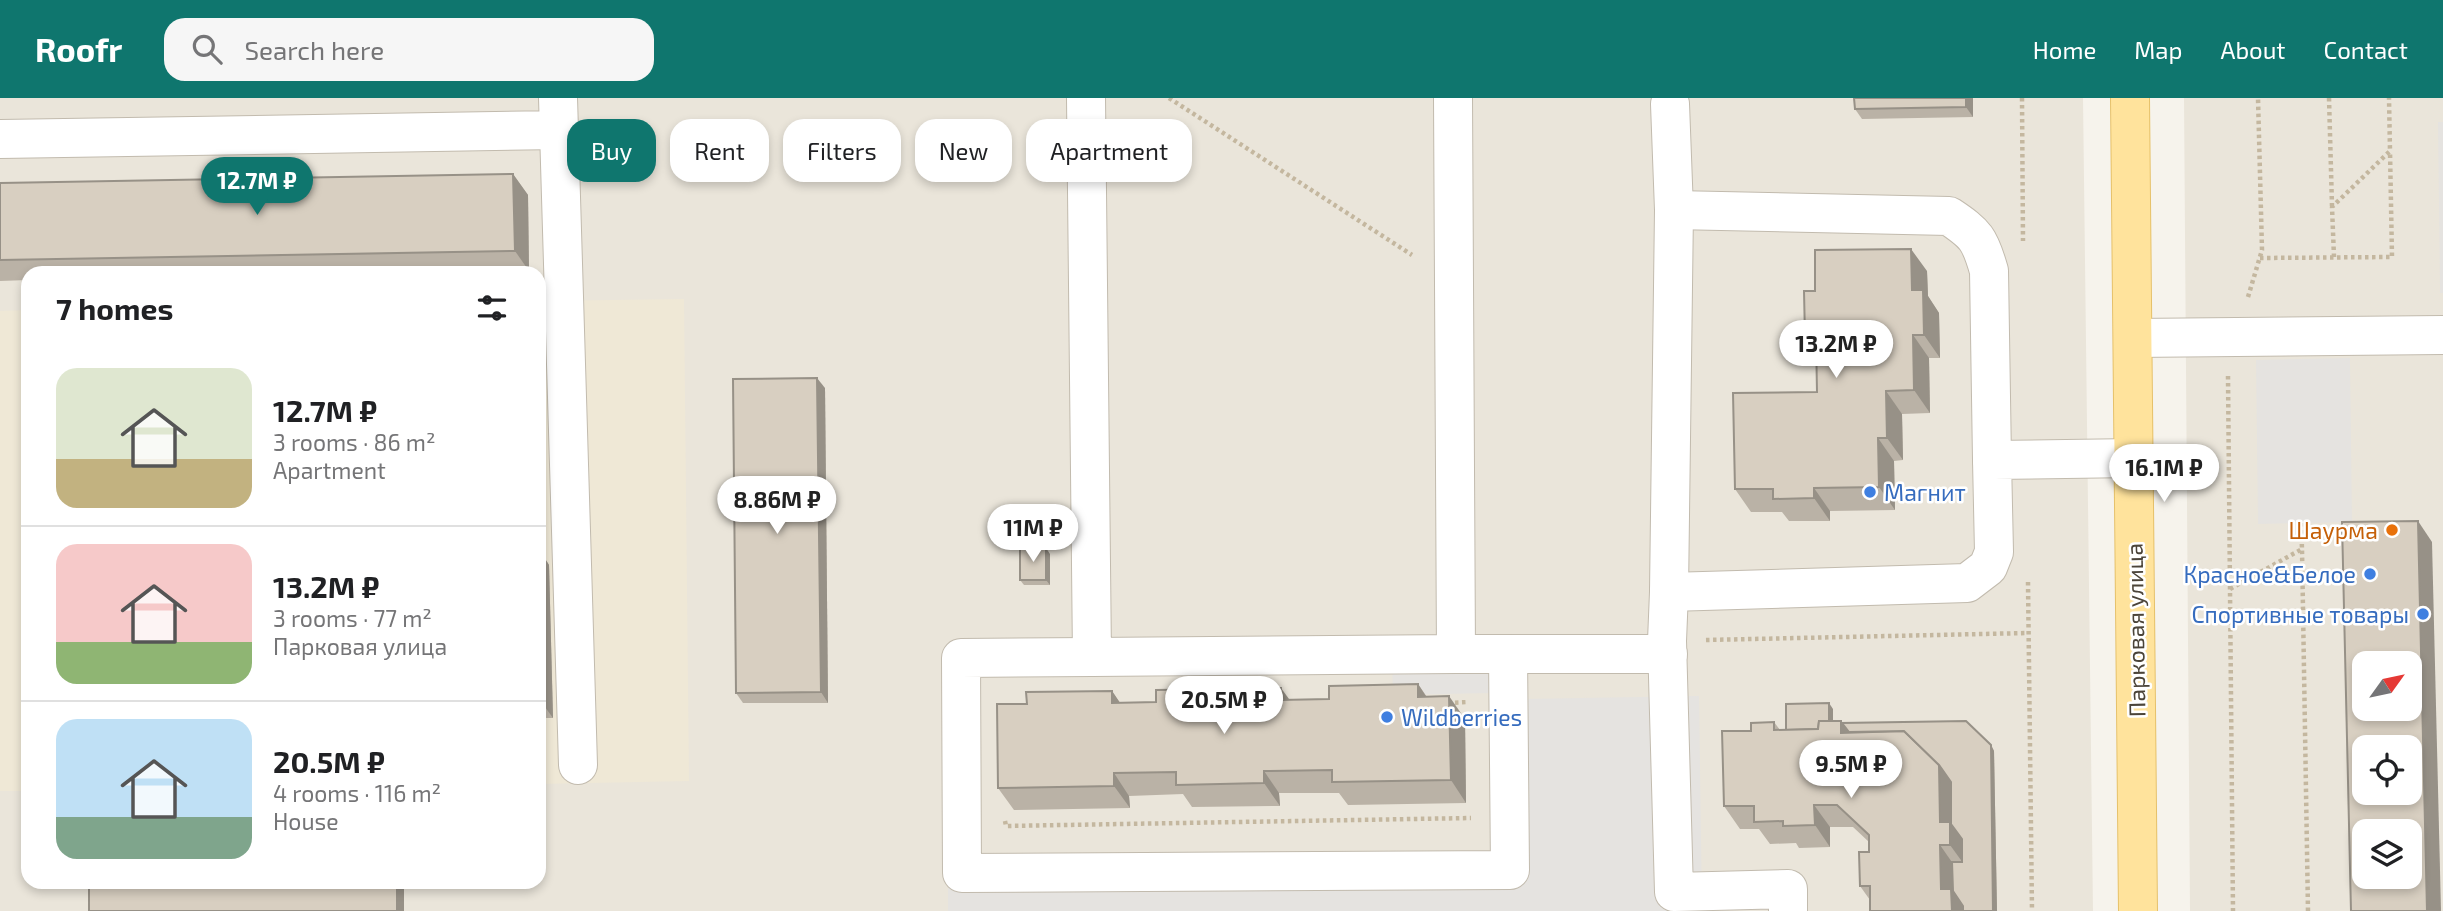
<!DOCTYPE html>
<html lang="en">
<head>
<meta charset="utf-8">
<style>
  :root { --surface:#fff; --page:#f6f6f6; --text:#202124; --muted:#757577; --line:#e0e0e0; --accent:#0f766e }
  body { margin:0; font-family:"Exo 2",sans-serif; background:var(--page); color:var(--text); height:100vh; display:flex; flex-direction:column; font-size:26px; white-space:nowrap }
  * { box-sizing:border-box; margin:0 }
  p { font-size:23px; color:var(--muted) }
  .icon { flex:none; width:38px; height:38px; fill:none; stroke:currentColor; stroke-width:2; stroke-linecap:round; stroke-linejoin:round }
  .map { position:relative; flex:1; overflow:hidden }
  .drawer { position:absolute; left:21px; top:168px; width:525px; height:623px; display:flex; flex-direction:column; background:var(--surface); border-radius:21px; box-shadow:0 4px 10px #0003 }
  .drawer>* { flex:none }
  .top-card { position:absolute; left:567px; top:21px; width:665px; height:63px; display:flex; gap:14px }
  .needle { width:46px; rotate:57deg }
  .buttons { position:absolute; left:2352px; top:553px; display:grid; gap:14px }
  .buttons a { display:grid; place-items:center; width:70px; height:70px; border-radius:14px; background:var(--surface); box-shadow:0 4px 10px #0003; font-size:35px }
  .price { position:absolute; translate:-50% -60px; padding:0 16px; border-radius:24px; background:#fff; color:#222; font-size:23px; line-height:46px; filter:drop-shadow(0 2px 4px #0008) }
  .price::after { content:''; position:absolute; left:50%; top:42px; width:21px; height:16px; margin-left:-10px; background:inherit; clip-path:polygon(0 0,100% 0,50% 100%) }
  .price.selected { background:var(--accent); color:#fff }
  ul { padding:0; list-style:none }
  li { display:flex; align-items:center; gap:21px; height:175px; padding:0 35px }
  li+li { border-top:2px solid var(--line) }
  li span { display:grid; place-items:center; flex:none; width:196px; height:140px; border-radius:21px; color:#555 }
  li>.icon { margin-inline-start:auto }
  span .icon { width:84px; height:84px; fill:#fffc; stroke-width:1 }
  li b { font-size:30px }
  h2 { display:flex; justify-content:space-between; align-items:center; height:84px; padding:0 35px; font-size:30px }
  .pill { padding:0 24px; border-radius:21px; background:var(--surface); box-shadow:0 4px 10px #0003; font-size:24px; line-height:63px }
  .pill.selected { background:var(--accent); color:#fff }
  header { display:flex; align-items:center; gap:42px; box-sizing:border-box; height:98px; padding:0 35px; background:var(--accent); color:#fff }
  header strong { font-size:33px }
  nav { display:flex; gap:38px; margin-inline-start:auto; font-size:24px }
  .search { width:490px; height:63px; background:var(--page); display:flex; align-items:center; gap:18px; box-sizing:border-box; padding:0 24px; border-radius:21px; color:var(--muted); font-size:26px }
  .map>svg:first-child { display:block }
  .residential { fill:#eae5da; fill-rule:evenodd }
  .education { fill:#efe8d6 }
  .parking { fill:#e5e3e0 }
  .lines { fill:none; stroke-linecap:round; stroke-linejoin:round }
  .minor-casing { stroke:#c2bbae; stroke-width:40 }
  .major-casing { stroke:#e6c16a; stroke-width:40 }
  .path { stroke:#c4b79f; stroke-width:4.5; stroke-dasharray:3.5 3.5; stroke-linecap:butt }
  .minor { stroke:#fff; stroke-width:38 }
  .major { stroke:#ffe39c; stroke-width:38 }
  .wall { fill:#bab2a6 }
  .shaded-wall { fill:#979187 }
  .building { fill:#d8cfc1; stroke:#979187; stroke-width:2; fill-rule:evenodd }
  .shop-dot { fill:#3f7fe0; stroke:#fff; stroke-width:2.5 }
  .food-dot { fill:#e8710a; stroke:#fff; stroke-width:2.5 }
  .labels { text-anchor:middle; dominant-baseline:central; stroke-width:5; stroke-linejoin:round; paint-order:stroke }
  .shop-label { font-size:23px; fill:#366cbe; stroke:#fff; text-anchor:start }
  .food-label { font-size:23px; fill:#c56008; stroke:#fff; text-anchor:end }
  .street-label { font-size:23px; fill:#4b4439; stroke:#fff }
</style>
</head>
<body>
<header>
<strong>Roofr</strong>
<div class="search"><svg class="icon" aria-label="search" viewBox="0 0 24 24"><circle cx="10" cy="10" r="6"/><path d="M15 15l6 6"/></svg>Search here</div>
<nav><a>Home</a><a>Map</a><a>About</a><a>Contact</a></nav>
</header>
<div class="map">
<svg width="2443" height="813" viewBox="0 0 2443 813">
  <rect width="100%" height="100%" fill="#f6f3ec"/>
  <g class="residential">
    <path d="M0,0h2083l10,813h-2093zM28,175h511v609h-511z"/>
    <path d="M2184,0h259v813h-253zM2364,565h46v46h-46zM2364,649h46v46h-46zM2364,733h46v46h-46z"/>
  </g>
  <g class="education">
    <polygon points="684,201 689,683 539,686 539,203"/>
    <polygon points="28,212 28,693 0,693 0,213"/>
  </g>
  <g class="parking">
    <polygon points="2438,24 2443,24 2443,195 2440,195"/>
    <polygon points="2350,260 2352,424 2258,426 2256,262"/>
    <polygon points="1490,563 1491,595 1393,597 1392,565"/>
    <polygon points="1699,598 1702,813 948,813 948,787 1525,784 1523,601"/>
  </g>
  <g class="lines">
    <defs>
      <g id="minor">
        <polyline points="1086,0 1092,559 1456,556 1453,0"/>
        <polyline points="559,32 578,667"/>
        <polyline points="0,41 559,32 558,0"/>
        <path d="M1674,112l275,6c27,18 31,23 40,55l3,189"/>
        <polyline points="2133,240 2443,237"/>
        <polyline points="1669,494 1674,112 1670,6"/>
        <polyline points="1508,556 1668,556"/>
        <polyline points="1092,559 961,560 962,775 1510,772 1508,556 1456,556"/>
        <polyline points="1788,813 1788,791 1674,794 1667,543 1669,494 1967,485 1988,469 1994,454 1992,362 2134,360"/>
      </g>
      <polyline id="major" points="2130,0 2138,813"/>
    </defs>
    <use href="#minor" class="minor-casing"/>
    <use href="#major" class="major-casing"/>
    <g class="path">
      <polyline points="1169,0 1412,157"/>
      <polyline points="2022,0 2023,143"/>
      <polyline points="2329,0 2332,108"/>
      <polyline points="2334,159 2332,109 2390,53 2389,0"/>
      <polyline points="2260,160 2392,159 2390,53"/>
      <polyline points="2248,199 2262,152 2258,0"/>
      <polyline points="2228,278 2233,813"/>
      <polyline points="2301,425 2302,451"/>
      <polyline points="2028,484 2032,813"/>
      <polyline points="2230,491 2302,451 2308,813"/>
      <polyline points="1706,542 2028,535"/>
      <polyline points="1448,605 1468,604"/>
      <polyline points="1005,723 1006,728 1471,720"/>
    </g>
    <use href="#minor" class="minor"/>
    <use href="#major" class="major"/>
  </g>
  <g class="wall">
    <polygon points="1973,0 1973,19 1862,21 1855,11"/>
    <polygon points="513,76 528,97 529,173 442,175 28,175 28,182 0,183 0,85"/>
    <polygon points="1927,173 1928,198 1939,215 1940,260 1929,260 1930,315 1902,316 1903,362 1894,363 1895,412 1830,413 1830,423 1789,423 1782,414 1751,414 1735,391 1817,294 1817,256 1805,239 1815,193"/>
    <polygon points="825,290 828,605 743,605 736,595"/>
    <polygon points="539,456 542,456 549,467 553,620 539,620"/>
    <polygon points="1050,456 1050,487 1024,487 1020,482"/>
    <polygon points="1418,586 1427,599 1465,621 1466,705 1348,707 1339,695 1279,695 1280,708 1192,709 1183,696 1129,698 1130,710 1014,712 998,690 1027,606 1112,593 1120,605 1329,601"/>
    <polygon points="1833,611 1833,623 1991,647 1994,653 1997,813 1870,813 1870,802 1860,788 1869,754 1869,744 1853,729 1830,729 1830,749 1799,750 1796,745 1770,746 1759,731 1740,731 1724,708 1751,633 1774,624 1780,632 1786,632"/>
  </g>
  <g class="shaded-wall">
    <polygon points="1966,0 1973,0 1973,19 1966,9"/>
    <polygon points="513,76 528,97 529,173 515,153"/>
    <polygon points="1911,151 1927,173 1928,198 1939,215 1940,260 1924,237 1912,192"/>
    <polygon points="1913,237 1929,260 1930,315 1914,292"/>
    <polygon points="817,280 825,290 828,605 821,594"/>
    <polygon points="1886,293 1902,316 1903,362 1887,340"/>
    <polygon points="1878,340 1894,363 1895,412 1879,389"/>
    <polygon points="1814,390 1830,413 1830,423 1814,400"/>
    <polygon points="2418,423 2432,444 2441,813 2427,813"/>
    <polygon points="1046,450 1050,456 1050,487 1046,482"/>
    <polygon points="542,456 549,467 553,620 545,609"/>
    <polygon points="1418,586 1433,609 1418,599"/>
    <polygon points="1281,590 1297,612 1281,602"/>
    <polygon points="1112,593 1127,615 1112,605"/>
    <polygon points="1449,598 1465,621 1466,705 1451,682"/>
    <polygon points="1829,605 1833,611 1833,630 1829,625"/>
    <polygon points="1841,623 1857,645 1841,635"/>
    <polygon points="1991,647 1994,653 1997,813 1993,813"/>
    <polygon points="1939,667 1955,690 1966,769 1950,747 1940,724"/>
    <polygon points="1264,673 1279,695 1280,708 1264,685"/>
    <polygon points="1114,675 1129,698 1130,710 1114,688"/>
    <polygon points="1814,707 1830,729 1830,749 1815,727"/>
    <polygon points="1940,747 1956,770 1967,813 1952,813 1941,791"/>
    <rect x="397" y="784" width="7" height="29"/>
  </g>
  <g class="building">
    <polygon points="1854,0 1966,0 1966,9 1855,11"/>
    <polygon points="513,76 515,153 0,162 0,85"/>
    <polygon points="1911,151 1912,192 1923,192 1924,237 1913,237 1914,292 1886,293 1887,340 1878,340 1879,389 1814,390 1814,400 1773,401 1773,391 1735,391 1733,295 1817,294 1816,239 1805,239 1804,193 1815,193 1815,152"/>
    <polygon points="817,280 821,594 736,595 733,281"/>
    <path d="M2418,423l9,390h-76l-9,-389zM2364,565h46v46h-46zM2364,649h46v46h-46zM2364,733h46v46h-46z"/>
    <rect x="1020" y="450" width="26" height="32"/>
    <polygon points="539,456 542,456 545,609 539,610"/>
    <polygon points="1418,586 1418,599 1449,598 1451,682 1332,684 1332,672 1264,673 1264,685 1176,687 1176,674 1114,675 1114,688 998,690 997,606 1027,606 1026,594 1112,593 1112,605 1156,604 1156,592 1281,590 1281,602 1329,601 1329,588"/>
    <polygon points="1829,605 1829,623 1819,623 1818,631 1786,632 1786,606"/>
    <polygon points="1819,623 1841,623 1841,635 1904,633 1939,667 1940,724 1950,724 1950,747 1940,747 1941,791 1951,791 1952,813 1870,813 1870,788 1860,788 1859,754 1869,754 1869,737 1837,707 1814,707 1815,727 1783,728 1783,723 1754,724 1754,708 1724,708 1722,633 1751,633 1751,625 1774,624 1774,632 1818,631"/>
    <polygon points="1966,623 1991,647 1993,813 1963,813 1963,808 1953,793 1952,764 1962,764 1962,741 1951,726 1951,684 1939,667 1904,633 1849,634 1842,625"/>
    <rect x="89" y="784" width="308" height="29"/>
  </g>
  <g class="shop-dot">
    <circle cx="1870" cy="394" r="7"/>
    <circle cx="2370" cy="476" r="7"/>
    <circle cx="2423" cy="516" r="7"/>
    <circle cx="1387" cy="619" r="7"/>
  </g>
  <circle class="food-dot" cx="2392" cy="432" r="7"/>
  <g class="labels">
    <g class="shop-label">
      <text x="1884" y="394">Магнит</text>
      <text x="2356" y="476" text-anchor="end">Красное&amp;Белое</text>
      <text x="2409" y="516" text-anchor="end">Спортивные товары</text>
      <text x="1401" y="619">Wildberries</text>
    </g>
    <g class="food-label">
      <text x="2378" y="432">Шаурма</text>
    </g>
    <g class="street-label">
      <text transform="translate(2135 532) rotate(-91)">Парковая улица</text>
    </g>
  </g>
</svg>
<div class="buttons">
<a><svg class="needle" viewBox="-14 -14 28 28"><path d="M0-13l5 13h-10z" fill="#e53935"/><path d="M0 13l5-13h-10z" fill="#757577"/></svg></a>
<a><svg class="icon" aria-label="locate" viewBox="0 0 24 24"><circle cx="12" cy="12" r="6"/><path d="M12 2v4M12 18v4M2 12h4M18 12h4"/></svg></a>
<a><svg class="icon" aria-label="layers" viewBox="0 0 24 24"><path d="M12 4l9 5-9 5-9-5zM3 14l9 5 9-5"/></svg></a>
</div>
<b class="price selected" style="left:257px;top:119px">12.7M ₽</b>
<b class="price" style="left:1836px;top:282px">13.2M ₽</b>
<b class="price" style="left:2164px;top:406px">16.1M ₽</b>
<b class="price" style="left:777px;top:438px">8.86M ₽</b>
<b class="price" style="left:1033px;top:466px">11M ₽</b>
<b class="price" style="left:1224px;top:638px">20.5M ₽</b>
<b class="price" style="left:1851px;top:702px">9.5M ₽</b>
<div class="top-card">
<a class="pill selected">Buy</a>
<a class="pill">Rent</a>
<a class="pill">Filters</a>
<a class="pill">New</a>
<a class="pill">Apartment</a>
</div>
<section class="drawer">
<h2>7 homes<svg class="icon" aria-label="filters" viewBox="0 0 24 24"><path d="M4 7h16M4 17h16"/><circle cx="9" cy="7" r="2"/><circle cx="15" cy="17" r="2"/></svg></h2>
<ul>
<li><span style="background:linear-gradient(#dfe7d0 65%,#c2b280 0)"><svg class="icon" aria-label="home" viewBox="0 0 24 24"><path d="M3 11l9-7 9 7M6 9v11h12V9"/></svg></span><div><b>12.7M ₽</b><p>3 rooms · 86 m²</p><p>Apartment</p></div></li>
<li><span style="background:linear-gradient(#f6c9c9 70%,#8fb573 0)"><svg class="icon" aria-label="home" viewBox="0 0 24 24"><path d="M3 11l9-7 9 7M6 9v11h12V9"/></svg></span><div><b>13.2M ₽</b><p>3 rooms · 77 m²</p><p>Парковая улица</p></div></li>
<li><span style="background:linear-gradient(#bfe0f5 70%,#7fa58c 0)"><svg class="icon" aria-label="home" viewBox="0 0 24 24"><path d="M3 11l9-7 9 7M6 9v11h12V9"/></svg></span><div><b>20.5M ₽</b><p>4 rooms · 116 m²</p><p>House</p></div></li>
</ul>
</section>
</div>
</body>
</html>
